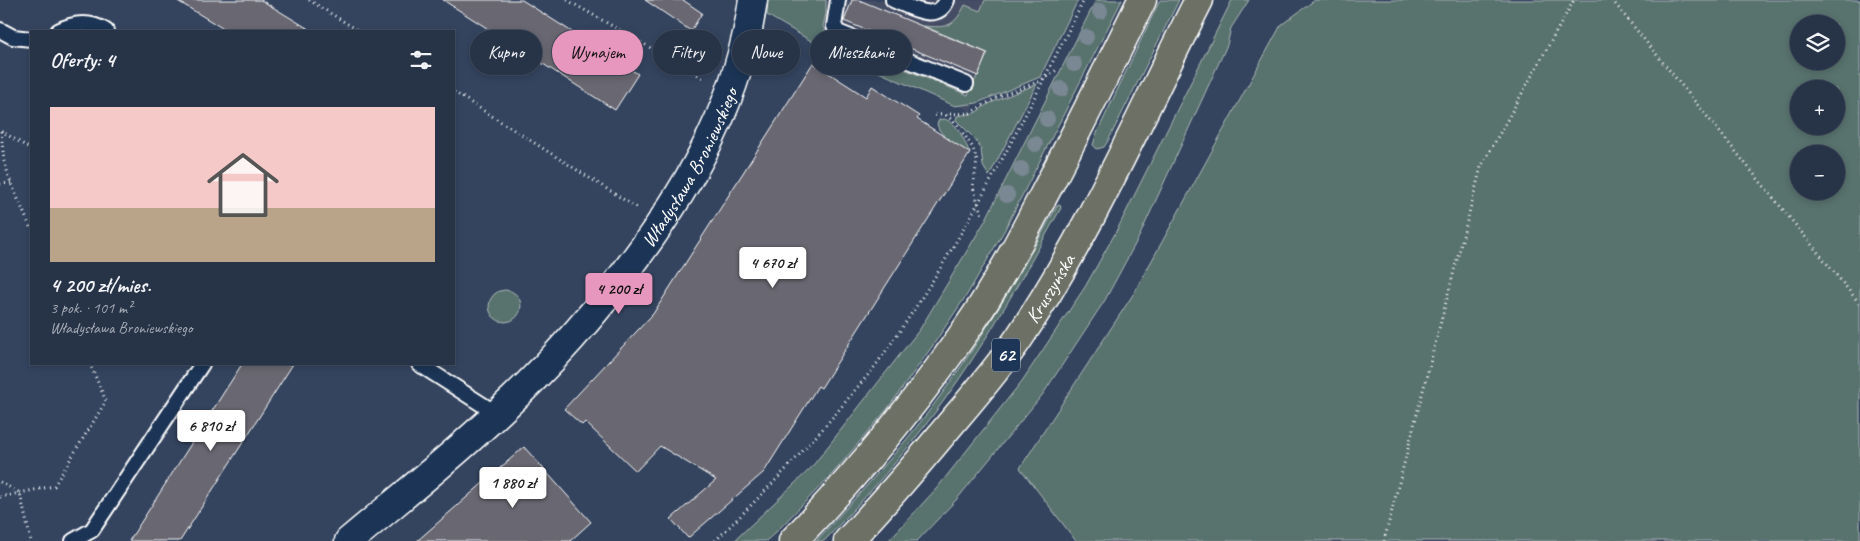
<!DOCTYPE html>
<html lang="pl">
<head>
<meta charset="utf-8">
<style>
  :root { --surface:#273347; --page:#2f3b4e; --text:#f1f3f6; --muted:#a4aab4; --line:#434e60; --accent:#e797bd }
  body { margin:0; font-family:Caveat,sans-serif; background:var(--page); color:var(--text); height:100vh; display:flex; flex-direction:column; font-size:19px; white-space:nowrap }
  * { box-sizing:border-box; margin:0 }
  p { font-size:16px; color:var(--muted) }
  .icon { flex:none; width:28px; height:28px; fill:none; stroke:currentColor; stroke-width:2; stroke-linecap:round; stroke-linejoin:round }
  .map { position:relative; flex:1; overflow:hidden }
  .side { position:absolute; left:30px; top:30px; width:425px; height:335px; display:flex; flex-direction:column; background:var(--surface); border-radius:0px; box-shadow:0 2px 8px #0003,0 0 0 1px var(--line) }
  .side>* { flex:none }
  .top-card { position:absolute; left:470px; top:30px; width:475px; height:45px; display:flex; gap:10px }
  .controls { position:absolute; left:1790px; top:15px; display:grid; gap:10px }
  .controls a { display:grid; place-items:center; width:55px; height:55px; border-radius:50%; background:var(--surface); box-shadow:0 2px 8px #0003,0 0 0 1px var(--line); font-size:25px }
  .price { position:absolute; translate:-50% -42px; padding:0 11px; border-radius:5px; background:#fff; color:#222; font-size:16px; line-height:32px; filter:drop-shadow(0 1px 2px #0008) }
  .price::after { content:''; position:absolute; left:50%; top:30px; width:15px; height:11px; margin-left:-8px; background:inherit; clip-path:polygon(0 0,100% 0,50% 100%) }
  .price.active { background:var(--accent); color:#111 }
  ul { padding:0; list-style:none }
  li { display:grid; align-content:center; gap:10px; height:265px; padding:0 20px }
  li span { display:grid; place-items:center; height:155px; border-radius:0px; color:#555 }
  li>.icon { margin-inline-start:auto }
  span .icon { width:90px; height:90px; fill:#fffc; stroke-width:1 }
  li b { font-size:21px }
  h2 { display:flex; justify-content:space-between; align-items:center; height:60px; padding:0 20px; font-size:21px }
  .pill { padding:0 18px; border-radius:22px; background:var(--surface); box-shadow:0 2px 8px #0003,0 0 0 1px var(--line); font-size:18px; line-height:45px }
  .pill.active { background:var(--accent); color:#111 }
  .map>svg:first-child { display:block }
  .built { fill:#444e65 }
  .green { fill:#59726e; stroke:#acb8b6; fill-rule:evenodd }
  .building { fill:#696772; stroke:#fff }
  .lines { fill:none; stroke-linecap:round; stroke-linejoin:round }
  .lane-casing { stroke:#fff; stroke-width:18 }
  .street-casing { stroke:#fff; stroke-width:31 }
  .primary-casing { stroke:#fff; stroke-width:31 }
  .path { stroke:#fff; stroke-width:3; stroke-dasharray:1 4; stroke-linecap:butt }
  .lane { stroke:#1d3557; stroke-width:14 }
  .street { stroke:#1d3557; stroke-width:28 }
  .primary { stroke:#6c7065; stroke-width:28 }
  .tree { fill:#7a8893 }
  .labels { text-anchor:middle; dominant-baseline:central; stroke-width:4; stroke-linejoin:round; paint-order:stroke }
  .shield { fill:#1d3557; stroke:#bbc2cd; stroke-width:1 }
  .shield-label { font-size:19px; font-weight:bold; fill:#fff }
  .street-label { font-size:20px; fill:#fff; stroke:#1d3557 }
</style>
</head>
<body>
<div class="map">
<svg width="1860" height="541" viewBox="0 0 1860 541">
  <rect width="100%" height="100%" fill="#34445f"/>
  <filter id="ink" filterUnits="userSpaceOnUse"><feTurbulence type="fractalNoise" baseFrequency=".02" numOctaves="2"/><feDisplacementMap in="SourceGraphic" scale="10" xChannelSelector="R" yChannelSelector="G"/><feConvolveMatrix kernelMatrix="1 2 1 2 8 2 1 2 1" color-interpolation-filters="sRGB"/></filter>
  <g filter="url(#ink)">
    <polygon class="built" points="790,0 1016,0 971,111 846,54 791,16"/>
    <g class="green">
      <path d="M768,0h58v14l-3,12 5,12 140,57 20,-42 -64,-27c23,2 30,1 41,-21l15,6 5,-11h93l-38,77 -63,26 -22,3 -137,-61 -51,-30z"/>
      <polygon points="1096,0 1122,0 1004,231 968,293 931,348 888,408 834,472 776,532 766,541 734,541 811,468 920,329 985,221"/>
      <polygon points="1160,0 1179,0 1108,141 1104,147 1097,149 1093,145 1096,135"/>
      <polygon points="1232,0 1249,0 1231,28 1227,45 1140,235 1105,300 1043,394 957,499 917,541 888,541 937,488 1022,381 1085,287 1117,230"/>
      <path d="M1315,0h545v541h-784l-56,-73 114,-175 147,-268zM1799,24h37v37h-37zM1799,89h37v37h-37zM1799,154h37v37h-37z"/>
      <polygon points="1037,84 989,176 983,166 981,149 974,138 956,120 957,116 975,113 988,104"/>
      <path d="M943,119c15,2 21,22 27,34 -12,-8 -30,-15 -33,-29l2,-4z"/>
      <path d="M1060,205l1,3c-27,48 -54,98 -84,144 -43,68 -97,131 -153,189h-8c38,-41 76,-82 110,-126 50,-65 92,-137 131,-209z"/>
      <circle cx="505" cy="306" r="16"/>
    </g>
    <g class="building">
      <polygon points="176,0 261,0 312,31 227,31"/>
      <polygon points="443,0 522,0 638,74 615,110"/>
      <polygon points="645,0 683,0 702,13 691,31"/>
      <polygon points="852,0 859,0 987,53 978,76 844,21"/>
      <polygon points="813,63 866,97 872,86 919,116 917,119 970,153 821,388 818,386 764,472 688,538 671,519 716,480 660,446 636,471 585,422 582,425 564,409 653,314"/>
      <polygon points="242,364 293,364 180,541 129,541"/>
      <polygon points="524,447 591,522 570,541 417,541"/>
    </g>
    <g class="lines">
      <defs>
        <g id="lane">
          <polyline points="838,0 834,26 838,32 966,84"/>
          <path d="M893,0c17,7 44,24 54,0"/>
          <polyline points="0,30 13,37 31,39"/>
          <path d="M58,31c17,-9 32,-10 48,0"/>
          <polyline points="419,364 497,414"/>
          <polyline points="73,541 92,530 202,364"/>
        </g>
        <g id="street">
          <path id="s1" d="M349,541c50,-42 102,-83 149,-128 51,-47 97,-99 138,-155 57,-77 104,-161 117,-258"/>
        </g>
        <g id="primary">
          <path d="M793,541c63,-66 121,-135 173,-211 32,-46 58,-97 84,-147 32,-61 62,-122 92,-183"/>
          <path id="s2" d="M848,541c37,-39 71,-79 105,-120 23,-27 46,-54 66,-83 71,-106 122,-224 180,-338"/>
        </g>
      </defs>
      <use href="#lane" class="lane-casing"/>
      <use href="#street" class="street-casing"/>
      <use href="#primary" class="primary-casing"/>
      <g class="path">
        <polyline points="309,0 359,31"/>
        <polyline points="567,0 705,79"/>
        <polyline points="1612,0 1860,304"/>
        <polyline points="454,92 637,208"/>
        <polyline points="935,115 970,113 998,97 1038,82 1057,70"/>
        <polyline points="946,115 957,124 973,148 977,161 973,187 982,215"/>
        <polyline points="1,131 4,161 11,183 31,229"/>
        <polyline points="1,131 31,149"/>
        <polyline points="0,184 11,183"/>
        <polyline points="0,482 20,493 31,541"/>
        <polyline points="0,497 54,486 106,401 90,364"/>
        <path d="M715,541c46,-45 91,-91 132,-141 10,-13 22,-25 31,-38 82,-113 143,-238 206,-362"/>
        <polyline points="1384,541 1481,167 1574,0"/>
      </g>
      <use href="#lane" class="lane"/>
      <use href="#street" class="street"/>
      <use href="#primary" class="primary"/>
    </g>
    <g class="tree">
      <circle cx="1100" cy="11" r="8"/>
      <circle cx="1086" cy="37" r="8"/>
      <circle cx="1074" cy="64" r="8"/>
      <circle cx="1061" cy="89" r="8"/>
      <circle cx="1047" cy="119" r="8"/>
      <circle cx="1035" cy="144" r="8"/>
      <circle cx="1021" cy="169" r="8"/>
      <circle cx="1007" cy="195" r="8"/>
    </g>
  </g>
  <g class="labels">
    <rect class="shield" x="992" y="338.5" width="28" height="33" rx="4"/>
    <g class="shield-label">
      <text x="1006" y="355">62</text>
    </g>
    <g class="street-label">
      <text stroke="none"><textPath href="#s1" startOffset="510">Władysława Broniewskiego</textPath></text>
      <text stroke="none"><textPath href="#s2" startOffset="324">Kruszyńska</textPath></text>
    </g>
  </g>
</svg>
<div class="controls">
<a><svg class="icon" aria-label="layers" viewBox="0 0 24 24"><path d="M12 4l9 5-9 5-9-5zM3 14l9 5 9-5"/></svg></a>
<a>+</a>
<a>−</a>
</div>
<b class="price" style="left:773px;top:289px">4 670 zł</b>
<b class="price active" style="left:619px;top:315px">4 200 zł</b>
<b class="price" style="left:211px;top:452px">6 810 zł</b>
<b class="price" style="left:513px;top:509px">1 880 zł</b>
<div class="top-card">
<a class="pill">Kupno</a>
<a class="pill active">Wynajem</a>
<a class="pill">Filtry</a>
<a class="pill">Nowe</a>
<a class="pill">Mieszkanie</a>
</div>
<section class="side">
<h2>Oferty: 4<svg class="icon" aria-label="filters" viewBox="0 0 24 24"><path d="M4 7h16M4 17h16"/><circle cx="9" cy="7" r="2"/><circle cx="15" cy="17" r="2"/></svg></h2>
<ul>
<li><span style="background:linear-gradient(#f6c9c9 65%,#b9a48a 0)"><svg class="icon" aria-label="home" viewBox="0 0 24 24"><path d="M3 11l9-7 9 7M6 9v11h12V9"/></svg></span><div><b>4 200 zł/mies.</b><p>3 pok. · 101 m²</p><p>Władysława Broniewskiego</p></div></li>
</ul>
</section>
</div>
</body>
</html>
